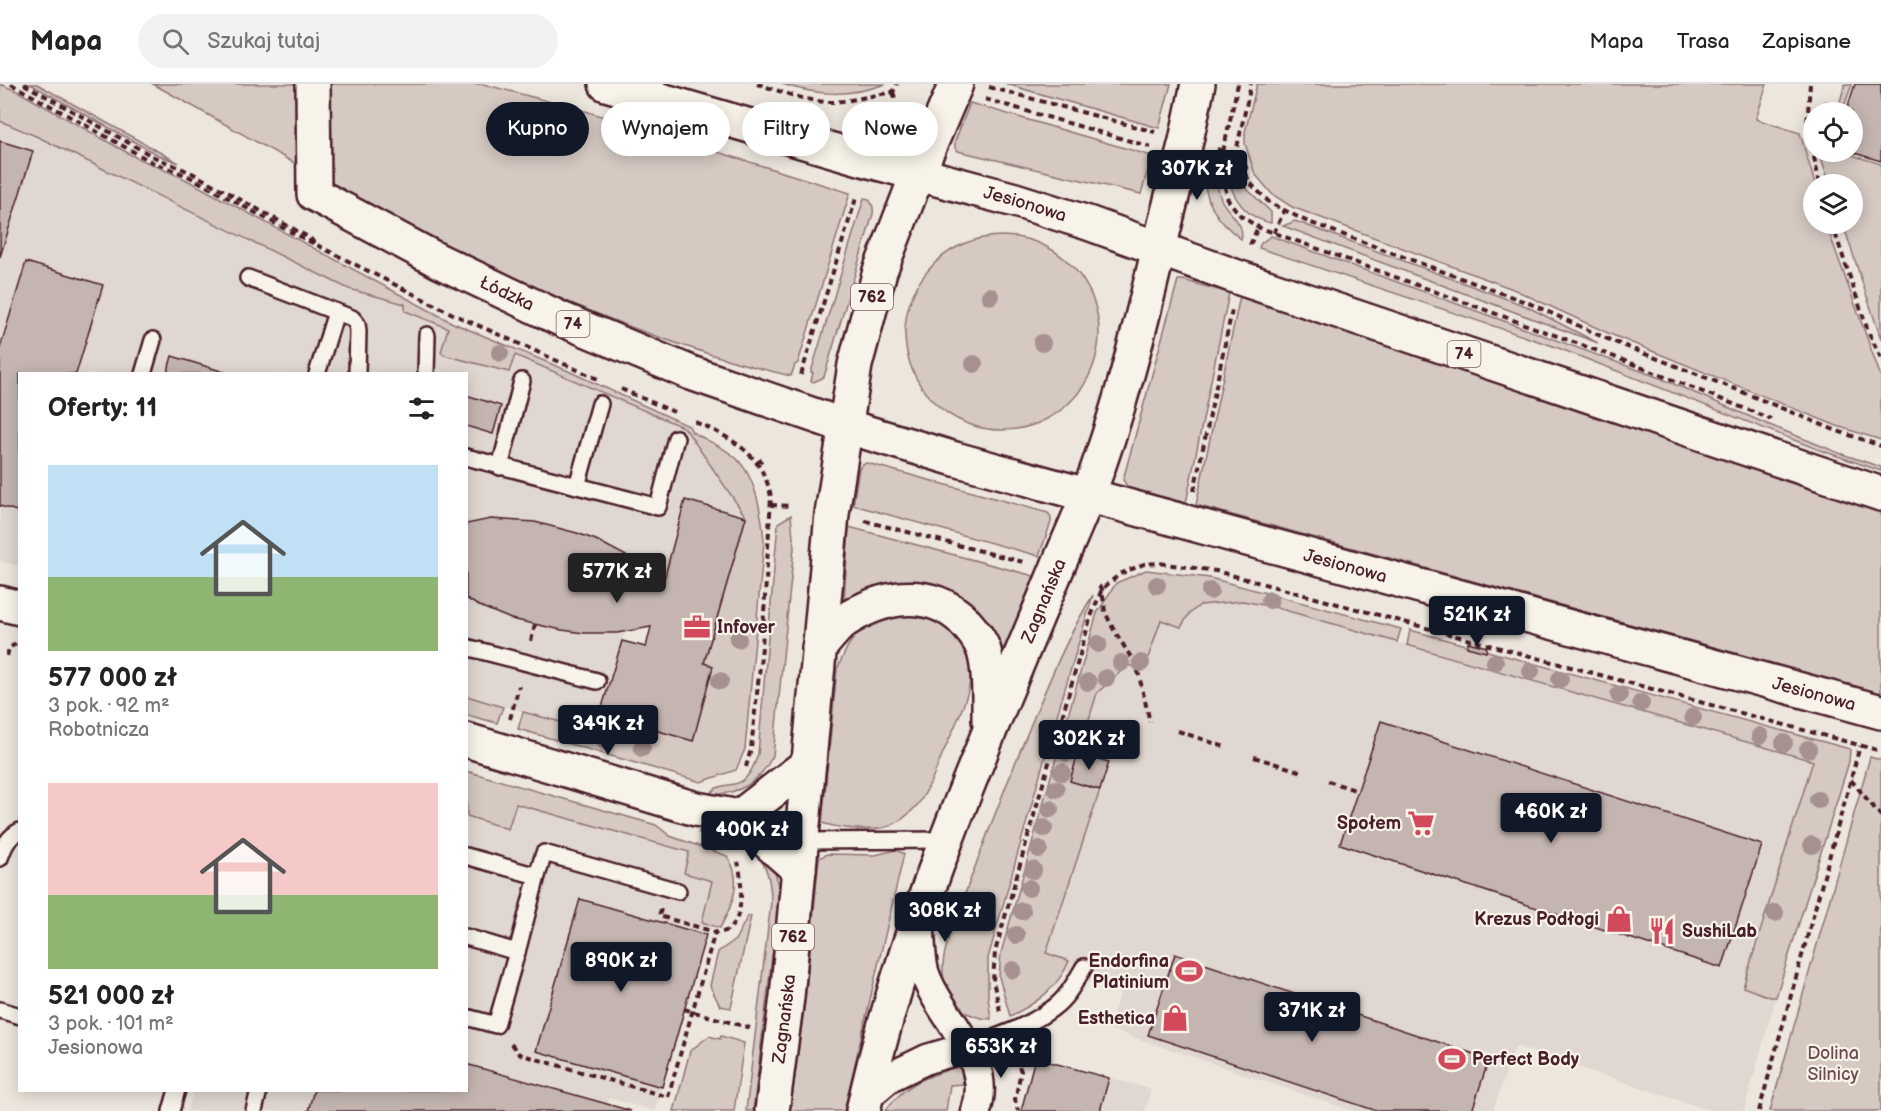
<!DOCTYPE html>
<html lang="pl">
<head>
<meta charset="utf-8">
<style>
  :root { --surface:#fff; --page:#f2f2f2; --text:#222; --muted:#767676; --line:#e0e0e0; --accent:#111827 }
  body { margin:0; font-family:"Balsamiq Sans",sans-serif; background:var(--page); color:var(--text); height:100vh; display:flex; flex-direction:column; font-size:22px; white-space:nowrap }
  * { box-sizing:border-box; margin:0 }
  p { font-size:20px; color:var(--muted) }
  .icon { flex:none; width:33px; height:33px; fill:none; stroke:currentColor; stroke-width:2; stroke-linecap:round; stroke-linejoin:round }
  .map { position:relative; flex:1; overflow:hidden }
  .details { position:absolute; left:18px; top:288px; width:450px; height:720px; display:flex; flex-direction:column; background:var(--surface); border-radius:0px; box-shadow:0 3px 15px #0003 }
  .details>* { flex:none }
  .hud { position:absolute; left:486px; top:18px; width:570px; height:54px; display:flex; gap:12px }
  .fabs { position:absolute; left:1803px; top:18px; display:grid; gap:12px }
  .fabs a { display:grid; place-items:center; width:60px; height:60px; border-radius:50%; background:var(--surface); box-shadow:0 3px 15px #0003; font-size:30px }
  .price { position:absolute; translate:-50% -51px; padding:0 14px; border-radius:6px; background:var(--accent); color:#fff; font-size:20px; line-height:39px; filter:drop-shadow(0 2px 3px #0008) }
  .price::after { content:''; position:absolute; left:50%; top:36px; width:18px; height:14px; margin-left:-9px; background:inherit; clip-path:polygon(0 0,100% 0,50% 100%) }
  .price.selected { background:#222; color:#fff }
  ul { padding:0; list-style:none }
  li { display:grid; align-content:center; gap:12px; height:318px; padding:0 30px }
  li span { display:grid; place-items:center; height:186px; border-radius:0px; color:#555 }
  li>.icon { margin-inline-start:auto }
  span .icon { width:108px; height:108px; fill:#fffc; stroke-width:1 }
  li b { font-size:26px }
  h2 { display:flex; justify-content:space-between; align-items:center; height:72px; padding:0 30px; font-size:26px }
  .pill { padding:0 21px; border-radius:27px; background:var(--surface); box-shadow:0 3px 15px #0003; font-size:21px; line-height:54px }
  .pill.selected { background:var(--accent); color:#fff }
  header { display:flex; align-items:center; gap:36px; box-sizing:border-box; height:84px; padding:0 30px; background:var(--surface); border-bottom:2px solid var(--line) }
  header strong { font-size:28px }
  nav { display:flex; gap:33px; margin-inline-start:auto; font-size:21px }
  .search { width:420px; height:54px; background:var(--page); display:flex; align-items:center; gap:15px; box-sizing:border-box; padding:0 21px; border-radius:33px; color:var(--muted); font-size:22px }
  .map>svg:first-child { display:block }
  .built { fill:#e0d7d0 }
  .green { fill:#d5c9c2; stroke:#907476; stroke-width:1.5 }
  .building { fill:#c4b5b0; stroke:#4a1f2b; stroke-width:1.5 }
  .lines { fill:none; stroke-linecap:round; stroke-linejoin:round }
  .lane-casing { stroke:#4a1f2b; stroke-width:20 }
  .street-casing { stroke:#4a1f2b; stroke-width:33 }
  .secondary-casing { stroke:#4a1f2b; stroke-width:38 }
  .primary-casing { stroke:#4a1f2b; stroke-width:38 }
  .path { stroke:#4a1f2b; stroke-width:4; stroke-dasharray:6 4.5; stroke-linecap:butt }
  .lane { stroke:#f7f3e8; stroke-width:15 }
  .street { stroke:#f7f3e8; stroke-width:28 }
  .secondary { stroke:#f7f3e8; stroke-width:33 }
  .primary { stroke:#f7f3e8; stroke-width:33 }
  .tree { fill:#a69090 }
  .labels { text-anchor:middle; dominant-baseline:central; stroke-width:4.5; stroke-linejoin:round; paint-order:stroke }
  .shield { fill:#f7f3e8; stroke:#7e5f64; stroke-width:1.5 }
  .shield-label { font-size:16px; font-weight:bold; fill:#4a1f2b }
  .street-label { font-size:18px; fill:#4a1f2b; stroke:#f7f3e8 }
  .poi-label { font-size:18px; font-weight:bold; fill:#4a1f2b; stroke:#f7f3e8; text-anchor:end }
  .park-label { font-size:18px; fill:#6d4a51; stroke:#f7f3e8 }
</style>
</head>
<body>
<header>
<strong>Mapa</strong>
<div class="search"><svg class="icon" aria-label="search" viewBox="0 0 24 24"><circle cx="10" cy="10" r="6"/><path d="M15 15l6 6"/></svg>Szukaj tutaj</div>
<nav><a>Mapa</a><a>Trasa</a><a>Zapisane</a></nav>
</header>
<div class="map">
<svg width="1881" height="1027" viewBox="0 0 1881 1027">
  <rect width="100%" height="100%" fill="#ece6dd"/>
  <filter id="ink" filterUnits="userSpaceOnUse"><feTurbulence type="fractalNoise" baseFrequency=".0167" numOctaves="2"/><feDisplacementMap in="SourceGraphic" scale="12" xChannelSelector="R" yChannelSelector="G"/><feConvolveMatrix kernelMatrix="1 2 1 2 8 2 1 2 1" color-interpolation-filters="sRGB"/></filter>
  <g filter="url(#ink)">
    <g class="built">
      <polygon points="0,37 38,53 349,205 406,220 405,227 448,245 441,268 509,288 515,271 685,344 746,433 662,503 627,471 577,449 535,438 514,436 491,435 467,440 466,290 20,290 19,482 0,477"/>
      <polygon points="466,514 495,529 533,541 584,549 625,547 600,630 596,629 592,647 467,612"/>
      <polygon points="1243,517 1274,523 1813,677 1770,913 1776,913 1744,1027 1712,1027 1515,962 1493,1027 1353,1027 1107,944 1122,905 1078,892 1065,886 1069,878 1045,869 1100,707 1070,697 1078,669 1097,609 1129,581 1144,585 1161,536 1189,530 1200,521"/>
      <polygon points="516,720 690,768 712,797 702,838 713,842 706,851 655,1027 609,1014 607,1020 631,1027 187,1027 194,1007 466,1006 467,732 508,745"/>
      <polygon points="1035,974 1151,1005 1145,1027 1021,1027"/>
    </g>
    <g class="green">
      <path d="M0,0l19,8 116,65 50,22 268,144 113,47 123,56 3,6c14,8 32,15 44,26 20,19 26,57 28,83l-19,208 -9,21 -35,12 -183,-53 5,-17 68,18 5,-17 97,27 20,-74 -9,-3 42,-146 -61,-89 -170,-73 -6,17 -65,-17 -3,-3 7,-24 -43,-17v-7l-56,-15 -311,-152 -38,-16z"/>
      <polygon points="30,0 37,0 179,79 158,71"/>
      <path d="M153,0h330l102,27 265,82 -52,170 -3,2 -4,11c-231,-53 -432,-178 -638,-292z"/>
      <path d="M782,0h104c-39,13 -66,12 -104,0z"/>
      <polygon points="1006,0 1171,0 1159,44"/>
      <polygon points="1257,0 1767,0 1756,35 1800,49 1815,100 1814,140 1826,140 1881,293 1881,356 1837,342 1610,250 1513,205 1292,123 1272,110 1255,90 1245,60 1245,48"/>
      <polygon points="1845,0 1852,0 1842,28 1822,28 1826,17 1839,21"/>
      <polygon points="970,19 1152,72 1141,110 958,67 955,64 955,57"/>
      <polygon points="1819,68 1842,68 1881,80 1881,255 1843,140 1852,140 1852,100 1830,100"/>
      <path d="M1231,76l8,11 7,17 25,24v11c-28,-6 -48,-34 -40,-63z"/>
      <path d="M1204,86l11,2c1,10 3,20 7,29 6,12 24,23 19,38 -24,-18 -38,-38 -37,-69z"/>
      <path d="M864,114l5,1c3,5 5,8 4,15l-49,163 -10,5 -3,-1 2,-8 -2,-1z"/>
      <polygon points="1295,137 1526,222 1598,259 1283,142"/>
      <polygon points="1271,152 1660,294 1767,340 1839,369 1881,383 1881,387 1817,365 1553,262 1259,164 1261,159"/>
      <circle cx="1002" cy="249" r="97"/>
      <polygon points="1178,196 1183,196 1229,209 1186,419 1128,404 1123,396"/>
      <polygon points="1240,212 1881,427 1881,609 1196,421"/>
      <polygon points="867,379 1048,429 1051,433 1051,438 1039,472 853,421 859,385 862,380"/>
      <path d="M791,431l3,33 -21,208c-15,27 -32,38 -64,39 16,-21 34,6 49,-41l20,-231z"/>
      <path d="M849,443l185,49 -27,70 -4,3 -3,-1c-11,-35 -38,-58 -74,-64l-81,20 -1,-5z"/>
      <path d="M1146,486l64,8 191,51 -4,13 -123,-35 -31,-6 -43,4 -11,9 -8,13 -20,-7 -17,50 -16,-5 -31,28 -27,88 30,9 -54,163 23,8c-11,27 -33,43 -59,55l-11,-39 2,-24 96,-340 19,-30z"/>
      <path d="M1093,511l-38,127 -67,236v39l3,22c-30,-1 -50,-23 -48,-53 1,-24 18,-60 26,-83 20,-54 41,-108 63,-161 18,-43 36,-87 61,-127z"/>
      <path d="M905,528c24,5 43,9 59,30 22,28 -10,85 -22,113 -7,16 -13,35 -24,49 -5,6 -14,14 -20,18 -18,12 -57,7 -76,1l15,-154 11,-23 14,-19 17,-8z"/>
      <polygon points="1410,546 1850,665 1849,678 1776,913 1770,913 1743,903 1813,677 1407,561"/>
      <polygon points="467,612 503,623 497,639 467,631"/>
      <polygon points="1870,673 1881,676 1881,1027 1770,1027"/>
      <path d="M466,687l190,54 14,11 57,20c17,24 5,50 -7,72l-18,-6 10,-41 -28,-8 5,-21 -173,-48 -8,25 -41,-13z"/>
      <path d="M700,742l43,10 30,31 5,15v26l-25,203h-7l25,-209c0,-55 -26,-58 -72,-69z"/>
      <polygon points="896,766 904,770 844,1027 790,1027 805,917 819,774 827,770 875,771"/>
      <polygon points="748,832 751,832 731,924 720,922 710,902 718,868 735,856"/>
      <polygon points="709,952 720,955 721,952 744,959 734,1027 674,1027 690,967"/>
      <path d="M957,983l4,1 2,16 -13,1 -4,26h-61c20,-27 40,-34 72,-44z"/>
    </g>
    <g class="building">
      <polygon points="1855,0 1881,0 1881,77 1851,68 1852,68 1852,28 1846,28"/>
      <polygon points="0,57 33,67 0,173"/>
      <polygon points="26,178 103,201 76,290 20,290 20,428 0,422 0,264"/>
      <polygon points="172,272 231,290 167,290"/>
      <polygon points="466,311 501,322 493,350 466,342"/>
      <polygon points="685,416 746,433 704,579 713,582 693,657 600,630 622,557 646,563 651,543 617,549 584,549 562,546 511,535 477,521 466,514 466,440 491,435 535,438 577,449 596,456 634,476 662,503"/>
      <polygon points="1468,558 1487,563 1486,568 1467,563"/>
      <polygon points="1381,637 1762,761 1722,884 1340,760"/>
      <polygon points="1078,669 1109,678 1100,706 1070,697"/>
      <polygon points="580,815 706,851 662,1003 536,967"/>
      <polygon points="1175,870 1489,975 1472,1027 1377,1027 1148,951"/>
      <polygon points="1035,974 1109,994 1100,1027 1021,1027"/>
      <polygon points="466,980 607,1020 631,1027 308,1027 314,1006 466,1006"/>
    </g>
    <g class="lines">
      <defs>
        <g id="lane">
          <polyline points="248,194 352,234 357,240 358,247 357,290"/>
          <polyline points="143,290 153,256"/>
          <polyline points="317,290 336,228"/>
          <polyline points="426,290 427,251"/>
          <polyline points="466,373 658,423 676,354"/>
          <polyline points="500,383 522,297"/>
          <polyline points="577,402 600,320"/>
          <polyline points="466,563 597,597"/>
          <polyline points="802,757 946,756"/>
          <polyline points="466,772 537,792 517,868 466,853"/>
          <path d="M0,774c4,-12 8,-21 20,-27"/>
          <polyline points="537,792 544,769 678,807"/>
          <polyline points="0,926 20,932"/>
          <polyline points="466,933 496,941 517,868"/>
          <path d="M968,963c29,-10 60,-20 85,-39 14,-10 22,-26 31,-41"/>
          <polyline points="171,1027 177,1006"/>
          <polyline points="254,1027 259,1006"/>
        </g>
        <g id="street">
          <path d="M919,836c2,17 1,36 5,51 14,46 71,87 52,140"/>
          <polyline points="866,1013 890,993 927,975 968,963"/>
        </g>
        <g id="secondary">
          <polyline points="918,89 956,0"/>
          <polyline points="1159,164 1186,57 1198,0"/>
          <polyline points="0,519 20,524"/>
          <polyline points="466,656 696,725 739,733 799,786"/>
          <polyline points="739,733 809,679"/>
        </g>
        <g id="primary">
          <path id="s1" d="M313,0l1,110 125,67 122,58 130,54 154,53 110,33 926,253"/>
          <path id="s2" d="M606,0l264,77 145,39 73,23 152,55 641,216"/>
          <path d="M819,564c8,-9 16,-20 25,-27 36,-24 81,-34 116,-4 9,9 20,22 24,34 6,22 5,46 5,69"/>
          <path id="s3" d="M772,1027l15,-114 45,-483 23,-149 25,-94 38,-98"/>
          <path id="s4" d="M863,1027c41,-187 120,-364 193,-540 10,-25 22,-50 32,-76 31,-81 51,-163 71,-247"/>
        </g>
      </defs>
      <use href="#lane" class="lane-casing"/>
      <use href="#street" class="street-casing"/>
      <use href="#secondary" class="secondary-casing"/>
      <use href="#primary" class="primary-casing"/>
      <g class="path">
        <polyline points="11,0 152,78 190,93 287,146 455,231 600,296"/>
        <polyline points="24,0 154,73 192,89 310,154 315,160"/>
        <path d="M757,0c24,7 49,18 75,18 21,-1 41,-7 61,-10l4,-8"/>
        <polyline points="1238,0 1220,81 1228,116 1241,132 1258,143 1620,275 1771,335"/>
        <polyline points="1810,0 1807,42 1820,100"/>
        <polyline points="989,3 1155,48"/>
        <polyline points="893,8 895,14"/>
        <polyline points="985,15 1151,63"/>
        <polyline points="1217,65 1232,70 1240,77 1246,83 1247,93 1252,101 1270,119 1306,137 1531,220 1612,257 1735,305 1832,345 1881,362"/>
        <polyline points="1235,73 1251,0"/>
        <polyline points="1832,140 1868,247 1881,274"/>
        <polyline points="1274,149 1284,127"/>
        <polyline points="1250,161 1258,143"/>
        <polyline points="801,291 857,111"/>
        <polyline points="621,305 674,328"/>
        <path d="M695,338c37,16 68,32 76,75l-9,150 -11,102 -5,18"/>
        <polyline points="757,379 765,374"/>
        <polyline points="1194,407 1232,226"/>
        <polyline points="771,421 790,422"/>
        <polyline points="865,437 1023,478"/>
        <polyline points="1099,502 1102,505 1105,528 1114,546 1137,583 1150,638"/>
        <polyline points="531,557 535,541"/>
        <polyline points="7,572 9,564 19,558"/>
        <polyline points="510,635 519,602"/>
        <polyline points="1178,647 1225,663"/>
        <polyline points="1254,673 1302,688"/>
        <polyline points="1851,696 1881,732"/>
        <polyline points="1328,697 1358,707"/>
        <polyline points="661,825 659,832 715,848"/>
        <polyline points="684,925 750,944"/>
        <polyline points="1000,927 993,897 995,868 1090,535 1102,505 1120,490 1144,480 1158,479 1216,487 1881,667"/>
        <path d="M511,960l8,10 149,43 47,-165c31,5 28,-52 23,-70"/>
        <polyline points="1015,973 1021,987 1015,1016 1018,1027"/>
        <polyline points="1759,1027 1860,662"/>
      </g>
      <use href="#lane" class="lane"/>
      <use href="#street" class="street"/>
      <use href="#secondary" class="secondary"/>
      <use href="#primary" class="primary"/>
    </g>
    <g class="tree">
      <circle cx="990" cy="212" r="9"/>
      <circle cx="1042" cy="259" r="9"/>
      <circle cx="500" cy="269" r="9"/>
      <circle cx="974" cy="280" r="9"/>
      <circle cx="1157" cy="501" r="9"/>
      <circle cx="1210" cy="507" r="9"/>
      <circle cx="1270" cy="516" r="9"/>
      <circle cx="738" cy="555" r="9"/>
      <circle cx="1098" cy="560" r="9"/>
      <circle cx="1495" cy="578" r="9"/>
      <circle cx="1121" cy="579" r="9"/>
      <circle cx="1141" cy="579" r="9"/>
      <circle cx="1531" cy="587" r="9"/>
      <circle cx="1106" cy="594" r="9"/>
      <circle cx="1560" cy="595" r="9"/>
      <circle cx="720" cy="597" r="9"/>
      <circle cx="1088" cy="598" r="9"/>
      <circle cx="1619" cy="611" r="9"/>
      <circle cx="1641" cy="619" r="9"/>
      <circle cx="1693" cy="633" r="9"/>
      <circle cx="1073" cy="649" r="9"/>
      <circle cx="1760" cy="652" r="9"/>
      <circle cx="605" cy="657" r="9"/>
      <circle cx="1784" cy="659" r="9"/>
      <circle cx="642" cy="664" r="9"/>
      <circle cx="1808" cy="665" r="9"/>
      <circle cx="1067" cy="669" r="9"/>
      <circle cx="1062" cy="688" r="9"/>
      <circle cx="1056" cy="705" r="9"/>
      <circle cx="1818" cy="716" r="9"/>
      <circle cx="1050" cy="725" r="9"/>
      <circle cx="1044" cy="744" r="9"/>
      <circle cx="1812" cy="761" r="9"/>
      <circle cx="1039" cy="765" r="9"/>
      <circle cx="1033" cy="786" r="9"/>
      <circle cx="1029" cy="804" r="9"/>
      <circle cx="1022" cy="827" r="9"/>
      <circle cx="1775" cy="829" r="9"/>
      <circle cx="1016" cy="851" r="9"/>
      <circle cx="1013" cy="886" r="9"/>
    </g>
  </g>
  <defs>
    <symbol id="office-bare" viewBox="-9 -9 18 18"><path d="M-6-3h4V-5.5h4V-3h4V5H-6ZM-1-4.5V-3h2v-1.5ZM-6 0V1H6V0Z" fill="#d1495b" stroke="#f7f3e8" stroke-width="2.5" paint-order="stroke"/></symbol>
    <symbol id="supermarket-bare" viewBox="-9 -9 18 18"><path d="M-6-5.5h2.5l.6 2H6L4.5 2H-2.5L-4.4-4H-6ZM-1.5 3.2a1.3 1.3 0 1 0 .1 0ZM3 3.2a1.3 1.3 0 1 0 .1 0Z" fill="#d1495b" stroke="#f7f3e8" stroke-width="2.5" paint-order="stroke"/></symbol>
    <symbol id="shop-bare" viewBox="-9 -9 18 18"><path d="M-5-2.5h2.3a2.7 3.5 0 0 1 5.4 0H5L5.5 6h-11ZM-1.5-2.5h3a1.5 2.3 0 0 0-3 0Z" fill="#d1495b" stroke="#f7f3e8" stroke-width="2.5" paint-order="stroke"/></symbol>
    <symbol id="restaurant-bare" viewBox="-9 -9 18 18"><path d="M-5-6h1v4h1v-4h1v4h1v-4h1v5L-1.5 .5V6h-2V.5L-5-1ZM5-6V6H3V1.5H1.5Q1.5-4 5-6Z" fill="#d1495b" stroke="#f7f3e8" stroke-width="2.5" paint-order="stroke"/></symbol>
    <symbol id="stadium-bare" viewBox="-9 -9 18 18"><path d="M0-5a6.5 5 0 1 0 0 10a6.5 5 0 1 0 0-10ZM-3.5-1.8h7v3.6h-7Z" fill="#d1495b" stroke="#f7f3e8" stroke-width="2.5" paint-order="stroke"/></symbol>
  </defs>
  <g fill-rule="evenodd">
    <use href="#office-bare" x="678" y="524" width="38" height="38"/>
    <use href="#supermarket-bare" x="1402" y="720" width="38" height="38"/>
    <use href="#shop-bare" x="1600" y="816" width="38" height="38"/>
    <use href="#restaurant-bare" x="1643" y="828" width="38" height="38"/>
    <use href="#stadium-bare" x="1170" y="868" width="38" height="38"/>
    <use href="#shop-bare" x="1156" y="915" width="38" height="38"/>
    <use href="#stadium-bare" x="1433" y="956" width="38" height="38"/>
  </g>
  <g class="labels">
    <g class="shield">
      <rect x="851" y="200" width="42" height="26" rx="4.5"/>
      <rect x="556.5" y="227" width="33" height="26" rx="4.5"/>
      <rect x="1447.5" y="257" width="33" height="26" rx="4.5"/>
      <rect x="772" y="840" width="42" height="26" rx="4.5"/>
    </g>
    <g class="shield-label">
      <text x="872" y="213">762</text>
      <text x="573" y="240">74</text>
      <text x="1464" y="270">74</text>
      <text x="793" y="853">762</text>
    </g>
    <g class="street-label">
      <text stroke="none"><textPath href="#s2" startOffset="436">Jesionowa</textPath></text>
      <text stroke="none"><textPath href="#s1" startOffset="327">Łódzka</textPath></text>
      <text stroke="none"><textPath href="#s1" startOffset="1210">Jesionowa</textPath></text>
      <text stroke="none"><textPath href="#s4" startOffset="542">Zagnańska</textPath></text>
      <text stroke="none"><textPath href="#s1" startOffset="1696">Jesionowa</textPath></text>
      <text stroke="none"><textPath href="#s3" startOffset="93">Zagnańska</textPath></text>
    </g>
    <g class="poi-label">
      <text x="717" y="543" text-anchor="start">Infover</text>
      <text x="1401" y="739">Społem</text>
      <text x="1599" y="835">Krezus Podłogi</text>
      <text x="1682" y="847" text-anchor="start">SushiLab</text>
      <text x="1169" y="877">Endorfina<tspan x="1169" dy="21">Platinium</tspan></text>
      <text x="1155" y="934">Esthetica</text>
      <text x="1472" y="975" text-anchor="start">Perfect Body</text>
    </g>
    <g class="park-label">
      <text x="1833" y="969">Dolina<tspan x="1833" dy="21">Silnicy</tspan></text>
    </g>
  </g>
</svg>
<div class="fabs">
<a><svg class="icon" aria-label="locate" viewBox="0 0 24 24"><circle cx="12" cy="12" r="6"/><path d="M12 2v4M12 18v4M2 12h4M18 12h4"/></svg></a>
<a><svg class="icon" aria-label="layers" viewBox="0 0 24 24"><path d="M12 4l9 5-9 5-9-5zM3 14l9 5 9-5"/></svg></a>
</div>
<b class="price" style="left:1197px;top:117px">307K zł</b>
<b class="price selected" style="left:617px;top:520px">577K zł</b>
<b class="price" style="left:1477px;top:563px">521K zł</b>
<b class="price" style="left:608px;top:672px">349K zł</b>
<b class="price" style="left:1089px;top:687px">302K zł</b>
<b class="price" style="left:1551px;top:760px">460K zł</b>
<b class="price" style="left:752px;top:778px">400K zł</b>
<b class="price" style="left:945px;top:859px">308K zł</b>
<b class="price" style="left:621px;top:909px">890K zł</b>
<b class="price" style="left:1312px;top:959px">371K zł</b>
<b class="price" style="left:1001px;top:995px">653K zł</b>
<div class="hud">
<a class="pill selected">Kupno</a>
<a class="pill">Wynajem</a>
<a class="pill">Filtry</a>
<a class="pill">Nowe</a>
</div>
<section class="details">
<h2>Oferty: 11<svg class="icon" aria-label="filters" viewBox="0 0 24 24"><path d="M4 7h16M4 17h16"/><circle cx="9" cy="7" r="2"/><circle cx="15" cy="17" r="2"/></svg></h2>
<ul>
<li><span style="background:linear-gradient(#bfe0f5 60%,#8fb573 0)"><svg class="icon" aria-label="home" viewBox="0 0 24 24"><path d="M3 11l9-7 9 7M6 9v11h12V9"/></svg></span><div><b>577 000 zł</b><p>3 pok. · 92 m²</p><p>Robotnicza</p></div></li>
<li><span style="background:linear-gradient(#f6c9c9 60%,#8fb573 0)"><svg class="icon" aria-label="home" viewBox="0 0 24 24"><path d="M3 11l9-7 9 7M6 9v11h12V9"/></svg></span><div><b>521 000 zł</b><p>3 pok. · 101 m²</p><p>Jesionowa</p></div></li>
</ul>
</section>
</div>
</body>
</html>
